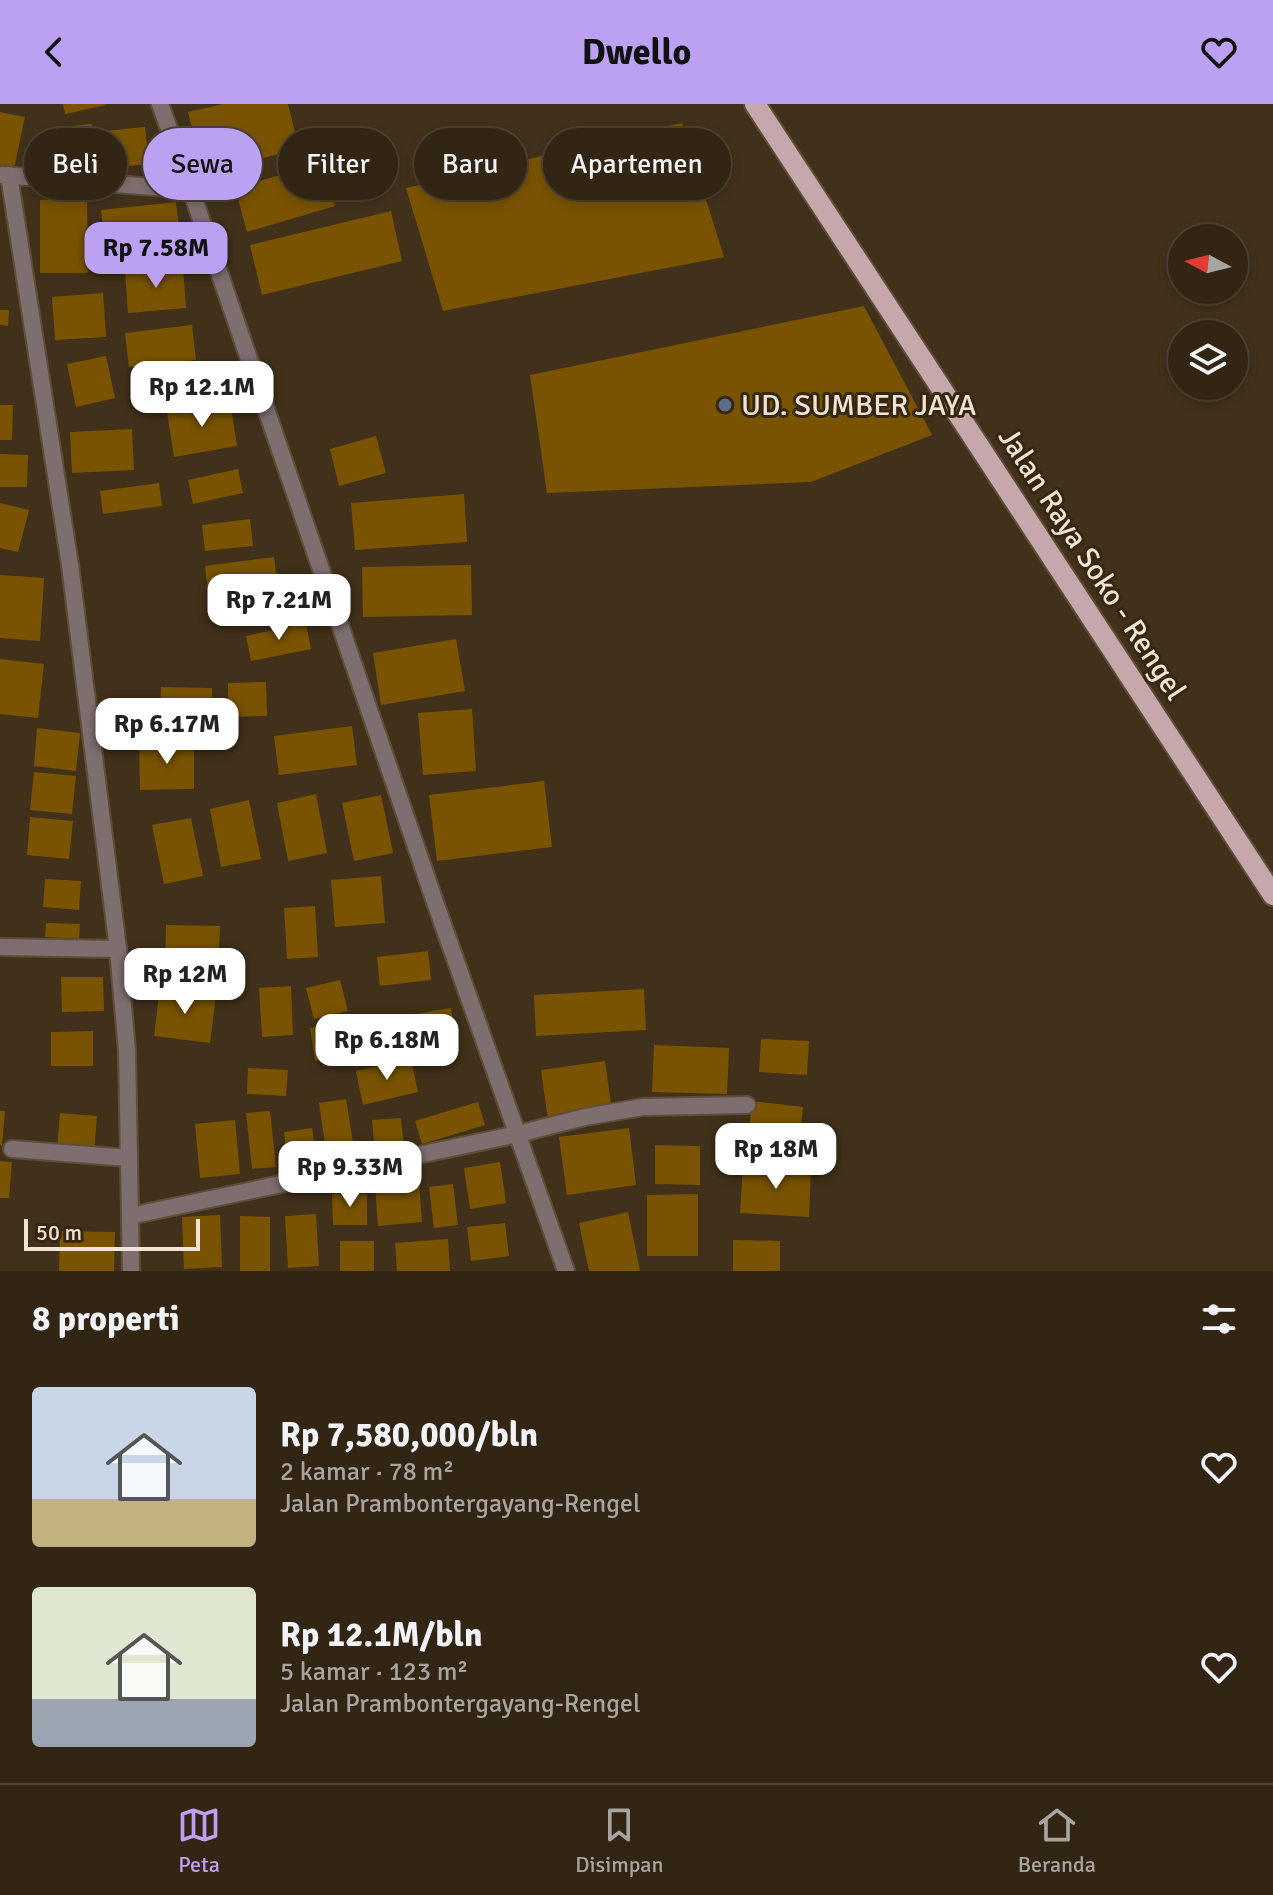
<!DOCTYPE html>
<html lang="id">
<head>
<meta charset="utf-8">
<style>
  :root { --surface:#322514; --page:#3d3122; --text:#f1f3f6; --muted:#a8a5a0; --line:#4d4234; --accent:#bca0f2 }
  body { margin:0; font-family:Signika,sans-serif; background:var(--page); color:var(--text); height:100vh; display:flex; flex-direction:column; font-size:30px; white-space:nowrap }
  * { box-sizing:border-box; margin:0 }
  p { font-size:26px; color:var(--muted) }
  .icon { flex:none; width:44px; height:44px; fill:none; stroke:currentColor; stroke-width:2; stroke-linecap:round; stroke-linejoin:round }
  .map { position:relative; height:1167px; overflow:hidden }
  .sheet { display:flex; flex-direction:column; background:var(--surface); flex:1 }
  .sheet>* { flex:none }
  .banner { position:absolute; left:24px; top:24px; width:800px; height:72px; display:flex; gap:16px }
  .needle { width:52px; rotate:277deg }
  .tools { position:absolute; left:1168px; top:120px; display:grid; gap:16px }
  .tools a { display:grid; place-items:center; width:80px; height:80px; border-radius:50%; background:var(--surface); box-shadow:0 4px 12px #0003,0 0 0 2px var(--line); font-size:40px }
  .scale { position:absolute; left:24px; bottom:20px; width:176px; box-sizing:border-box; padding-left:8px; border:4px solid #efe4d6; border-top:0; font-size:22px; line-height:28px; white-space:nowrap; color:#efe4d6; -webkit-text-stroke:6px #382710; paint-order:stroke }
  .price { position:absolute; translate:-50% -68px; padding:0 18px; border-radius:16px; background:#fff; color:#222; font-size:26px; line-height:52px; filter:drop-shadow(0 2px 4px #0008) }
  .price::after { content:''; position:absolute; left:50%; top:48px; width:24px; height:18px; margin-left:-12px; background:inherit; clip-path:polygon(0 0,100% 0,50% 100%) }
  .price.active { background:var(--accent); color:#111 }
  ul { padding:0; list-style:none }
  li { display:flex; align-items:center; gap:24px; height:200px; padding:0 32px }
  li span { display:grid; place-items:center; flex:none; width:224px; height:160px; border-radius:8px; color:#555 }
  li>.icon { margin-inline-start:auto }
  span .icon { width:96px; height:96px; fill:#fffc; stroke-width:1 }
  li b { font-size:34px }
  h2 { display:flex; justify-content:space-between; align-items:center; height:96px; padding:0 32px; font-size:34px }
  .chip { padding:0 28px; border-radius:36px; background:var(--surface); box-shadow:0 4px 12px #0003,0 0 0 2px var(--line); font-size:28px; line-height:72px }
  .chip.active { background:var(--accent); color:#111 }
  header { display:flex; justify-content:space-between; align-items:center; height:104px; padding:0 32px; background:var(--accent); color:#111; font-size:36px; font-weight:800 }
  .tab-bar { display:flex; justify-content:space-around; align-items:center; height:112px; border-top:2px solid var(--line); background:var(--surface); font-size:22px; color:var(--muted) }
  .tab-bar a { display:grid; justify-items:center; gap:4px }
  .tab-bar .active { color:var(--accent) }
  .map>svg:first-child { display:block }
  .building { fill:#795301 }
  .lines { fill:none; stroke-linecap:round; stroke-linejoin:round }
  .minor-casing { stroke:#5e4e38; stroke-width:20 }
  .tertiary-casing { stroke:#5e4e38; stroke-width:20 }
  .primary-casing { stroke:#5e4e38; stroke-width:24 }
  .minor { stroke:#7e6e70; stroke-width:16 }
  .tertiary { stroke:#7e6e70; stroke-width:16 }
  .primary { stroke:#c6a7ab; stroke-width:20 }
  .service-dot { fill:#5c6f8a; stroke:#382710; stroke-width:3 }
  .labels { text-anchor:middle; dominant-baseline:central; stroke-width:6; stroke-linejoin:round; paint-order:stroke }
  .poi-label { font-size:30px; fill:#efe4d6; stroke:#382710; text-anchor:start }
  .street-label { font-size:30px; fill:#efe4d6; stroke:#382710 }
</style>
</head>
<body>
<header><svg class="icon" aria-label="back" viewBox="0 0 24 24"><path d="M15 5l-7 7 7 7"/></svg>Dwello<svg class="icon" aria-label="heart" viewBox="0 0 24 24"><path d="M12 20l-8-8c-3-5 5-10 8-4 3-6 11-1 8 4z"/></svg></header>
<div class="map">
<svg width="1273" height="1167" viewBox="0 0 1273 1167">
  <rect width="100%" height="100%" fill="#42311a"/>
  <g class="building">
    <polygon points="63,0 105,0 106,1 65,10"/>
    <polygon points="223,0 288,0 299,45 203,69 188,8"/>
    <polygon points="0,8 25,13 14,64 0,61"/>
    <polygon points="682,19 724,153 443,207 406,84"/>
    <polygon points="92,20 96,57 55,62 51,24"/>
    <polygon points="145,23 149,60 109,64 105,27"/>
    <polygon points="323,59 335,102 247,128 235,84"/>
    <polygon points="40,96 87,96 88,169 40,169"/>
    <polygon points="176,98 181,141 106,149 101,106"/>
    <polygon points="391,107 402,157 262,191 250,141"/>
    <polygon points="183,163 186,204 128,209 125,168"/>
    <polygon points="103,189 106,233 55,236 52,193"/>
    <polygon points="864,202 932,331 811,378 547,389 530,271"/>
    <polygon points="0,206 9,206 8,222 0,221"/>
    <polygon points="192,221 196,256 129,263 125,229"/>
    <polygon points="106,252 115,294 76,303 67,260"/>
    <polygon points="230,297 237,342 174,353 167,308"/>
    <polygon points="0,301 13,301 12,336 0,336"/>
    <polygon points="132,325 134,366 72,369 70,328"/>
    <polygon points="376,332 386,369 339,382 330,345"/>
    <polygon points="0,350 28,351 27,383 0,383"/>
    <polygon points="238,365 243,389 193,400 188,376"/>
    <polygon points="159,379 162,402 103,410 100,387"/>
    <polygon points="464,390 467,438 355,446 351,399"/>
    <polygon points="0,399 29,406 18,448 0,444"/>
    <polygon points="250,415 253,442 205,447 202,421"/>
    <polygon points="274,453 281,506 211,515 205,462"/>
    <polygon points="471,461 472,511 363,513 362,463"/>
    <polygon points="0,471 44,474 40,537 0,534"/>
    <polygon points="306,519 311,545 251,557 246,532"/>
    <polygon points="456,535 465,587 381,601 373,549"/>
    <polygon points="0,555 44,560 38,614 0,610"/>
    <polygon points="266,578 267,612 228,613 228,579"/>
    <polygon points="161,583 212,584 212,624 160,623"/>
    <polygon points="472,605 476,667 423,671 418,609"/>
    <polygon points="352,622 357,661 279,671 274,632"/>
    <polygon points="37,624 80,629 76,667 34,662"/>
    <polygon points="194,638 194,685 140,686 139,640"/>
    <polygon points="34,668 76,672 72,710 30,706"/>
    <polygon points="544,677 552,743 437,757 429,691"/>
    <polygon points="316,690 327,749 288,757 277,699"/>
    <polygon points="381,691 393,749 354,757 342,699"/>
    <polygon points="249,696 261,755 221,763 210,705"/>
    <polygon points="30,713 73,717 69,755 27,751"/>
    <polygon points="191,714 203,772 164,780 152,721"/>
    <polygon points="381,772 385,819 335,823 331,776"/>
    <polygon points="45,775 81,777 79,806 43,803"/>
    <polygon points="315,802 318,853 287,855 284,804"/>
    <polygon points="46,819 80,820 79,835 45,833"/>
    <polygon points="166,821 220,822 218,868 165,866"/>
    <polygon points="428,847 431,876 380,882 377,853"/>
    <polygon points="61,873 103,873 104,907 62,908"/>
    <polygon points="340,876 348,907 314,915 306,884"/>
    <polygon points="291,882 293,931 262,933 259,884"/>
    <polygon points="160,884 216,892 210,939 154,932"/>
    <polygon points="644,885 646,926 536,932 534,891"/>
    <polygon points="451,904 457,937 384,949 379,916"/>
    <polygon points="356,916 362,949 315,957 310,924"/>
    <polygon points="93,927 93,962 51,962 51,928"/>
    <polygon points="761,935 809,937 807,971 759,968"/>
    <polygon points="654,941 729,944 727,990 652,988"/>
    <polygon points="411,955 418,988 363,1001 356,967"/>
    <polygon points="605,957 612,1007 548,1016 541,966"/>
    <polygon points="248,964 288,966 286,992 247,990"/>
    <polygon points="346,995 355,1050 327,1054 319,999"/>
    <polygon points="752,997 803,1003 799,1041 748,1035"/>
    <polygon points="478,998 485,1021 422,1040 415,1017"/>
    <polygon points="0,1007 5,1007 2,1042 0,1041"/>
    <polygon points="270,1007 276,1063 252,1065 246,1009"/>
    <polygon points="60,1009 97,1012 94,1048 57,1045"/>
    <polygon points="401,1014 404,1045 375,1048 372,1016"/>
    <polygon points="235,1016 240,1070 200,1074 195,1020"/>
    <polygon points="312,1024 318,1064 289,1068 284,1028"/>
    <polygon points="629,1024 636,1081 567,1091 559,1033"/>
    <polygon points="655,1041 700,1042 700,1081 655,1080"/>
    <polygon points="0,1057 12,1058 9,1094 0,1094"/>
    <polygon points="500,1058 506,1099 470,1105 464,1064"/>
    <polygon points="743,1061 811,1064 809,1113 740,1109"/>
    <polygon points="419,1079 422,1118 378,1122 375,1082"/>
    <polygon points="453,1080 458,1121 434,1124 429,1083"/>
    <polygon points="332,1090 367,1090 367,1121 333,1121"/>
    <polygon points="698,1090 698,1152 647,1152 647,1091"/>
    <polygon points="628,1108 640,1167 589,1167 579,1119"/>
    <polygon points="316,1110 319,1162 288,1164 285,1112"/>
    <polygon points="220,1111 222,1163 184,1165 182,1113"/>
    <polygon points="240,1112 270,1113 270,1167 240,1167"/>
    <polygon points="505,1119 509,1152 471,1157 467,1123"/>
    <polygon points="60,1127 115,1128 114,1167 59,1167"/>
    <polygon points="448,1135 450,1167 397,1167 395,1139"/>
    <polygon points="733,1136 780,1137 780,1167 733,1167"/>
    <rect x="340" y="1137" width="34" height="30"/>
  </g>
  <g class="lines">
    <defs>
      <g id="minor">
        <polyline points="2,71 191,86"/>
        <polyline points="9,71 70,461 118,845 127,947 131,1167"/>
        <polyline points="0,843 118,845"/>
        <polyline points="12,1045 129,1054"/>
        <polyline points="130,1112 518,1030 585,1013 643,1003 747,1001"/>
      </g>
      <polyline id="tertiary" points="160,0 191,86 436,801 566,1167"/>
      <polyline id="primary" points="755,0 1273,791"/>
    </defs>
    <use href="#minor" class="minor-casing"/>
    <use href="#tertiary" class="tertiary-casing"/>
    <use href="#primary" class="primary-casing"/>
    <use href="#minor" class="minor"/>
    <use href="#tertiary" class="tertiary"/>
    <use href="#primary" class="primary"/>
  </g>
  <circle class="service-dot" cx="725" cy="301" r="8"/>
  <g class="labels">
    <g class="poi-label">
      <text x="741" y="301">UD. SUMBER JAYA</text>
    </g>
    <g class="street-label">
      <text transform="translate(1092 460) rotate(57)">Jalan Raya Soko - Rengel</text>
    </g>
  </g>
</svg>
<div class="tools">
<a><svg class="needle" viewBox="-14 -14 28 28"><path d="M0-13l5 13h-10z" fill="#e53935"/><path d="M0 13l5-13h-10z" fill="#a8a5a0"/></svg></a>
<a><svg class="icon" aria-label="layers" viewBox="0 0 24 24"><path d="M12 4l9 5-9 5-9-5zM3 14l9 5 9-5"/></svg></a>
</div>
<div class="scale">50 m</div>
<b class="price active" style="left:156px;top:186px">Rp 7.58M</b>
<b class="price" style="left:202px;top:325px">Rp 12.1M</b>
<b class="price" style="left:279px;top:538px">Rp 7.21M</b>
<b class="price" style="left:167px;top:662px">Rp 6.17M</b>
<b class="price" style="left:185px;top:912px">Rp 12M</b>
<b class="price" style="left:387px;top:978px">Rp 6.18M</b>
<b class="price" style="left:776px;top:1087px">Rp 18M</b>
<b class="price" style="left:350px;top:1105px">Rp 9.33M</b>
<div class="banner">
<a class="chip">Beli</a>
<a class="chip active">Sewa</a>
<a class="chip">Filter</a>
<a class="chip">Baru</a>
<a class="chip">Apartemen</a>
</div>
</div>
<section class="sheet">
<h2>8 properti<svg class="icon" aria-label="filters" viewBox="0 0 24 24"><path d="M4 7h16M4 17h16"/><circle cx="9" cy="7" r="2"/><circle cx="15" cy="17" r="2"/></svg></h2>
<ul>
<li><span style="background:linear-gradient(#c9d6e8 70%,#c2b280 0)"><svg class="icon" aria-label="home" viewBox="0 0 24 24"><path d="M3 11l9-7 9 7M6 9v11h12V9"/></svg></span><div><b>Rp 7,580,000/bln</b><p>2 kamar · 78 m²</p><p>Jalan Prambontergayang-Rengel</p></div><svg class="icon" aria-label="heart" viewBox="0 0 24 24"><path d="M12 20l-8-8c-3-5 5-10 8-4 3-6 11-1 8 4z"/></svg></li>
<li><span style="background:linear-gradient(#dfe7d0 70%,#9aa5b1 0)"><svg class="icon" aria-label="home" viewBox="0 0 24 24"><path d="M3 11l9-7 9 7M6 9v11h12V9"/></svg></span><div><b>Rp 12.1M/bln</b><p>5 kamar · 123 m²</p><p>Jalan Prambontergayang-Rengel</p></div><svg class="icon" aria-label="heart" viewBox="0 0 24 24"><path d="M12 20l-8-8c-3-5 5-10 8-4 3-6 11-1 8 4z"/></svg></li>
</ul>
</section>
<nav class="tab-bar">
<a class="active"><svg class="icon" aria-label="map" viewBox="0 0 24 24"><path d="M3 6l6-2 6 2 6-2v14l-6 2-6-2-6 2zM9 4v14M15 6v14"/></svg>Peta</a>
<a><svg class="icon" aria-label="saved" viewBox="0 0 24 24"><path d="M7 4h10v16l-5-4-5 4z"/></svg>Disimpan</a>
<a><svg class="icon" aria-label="home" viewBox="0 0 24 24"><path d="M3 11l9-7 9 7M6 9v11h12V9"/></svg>Beranda</a>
</nav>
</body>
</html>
